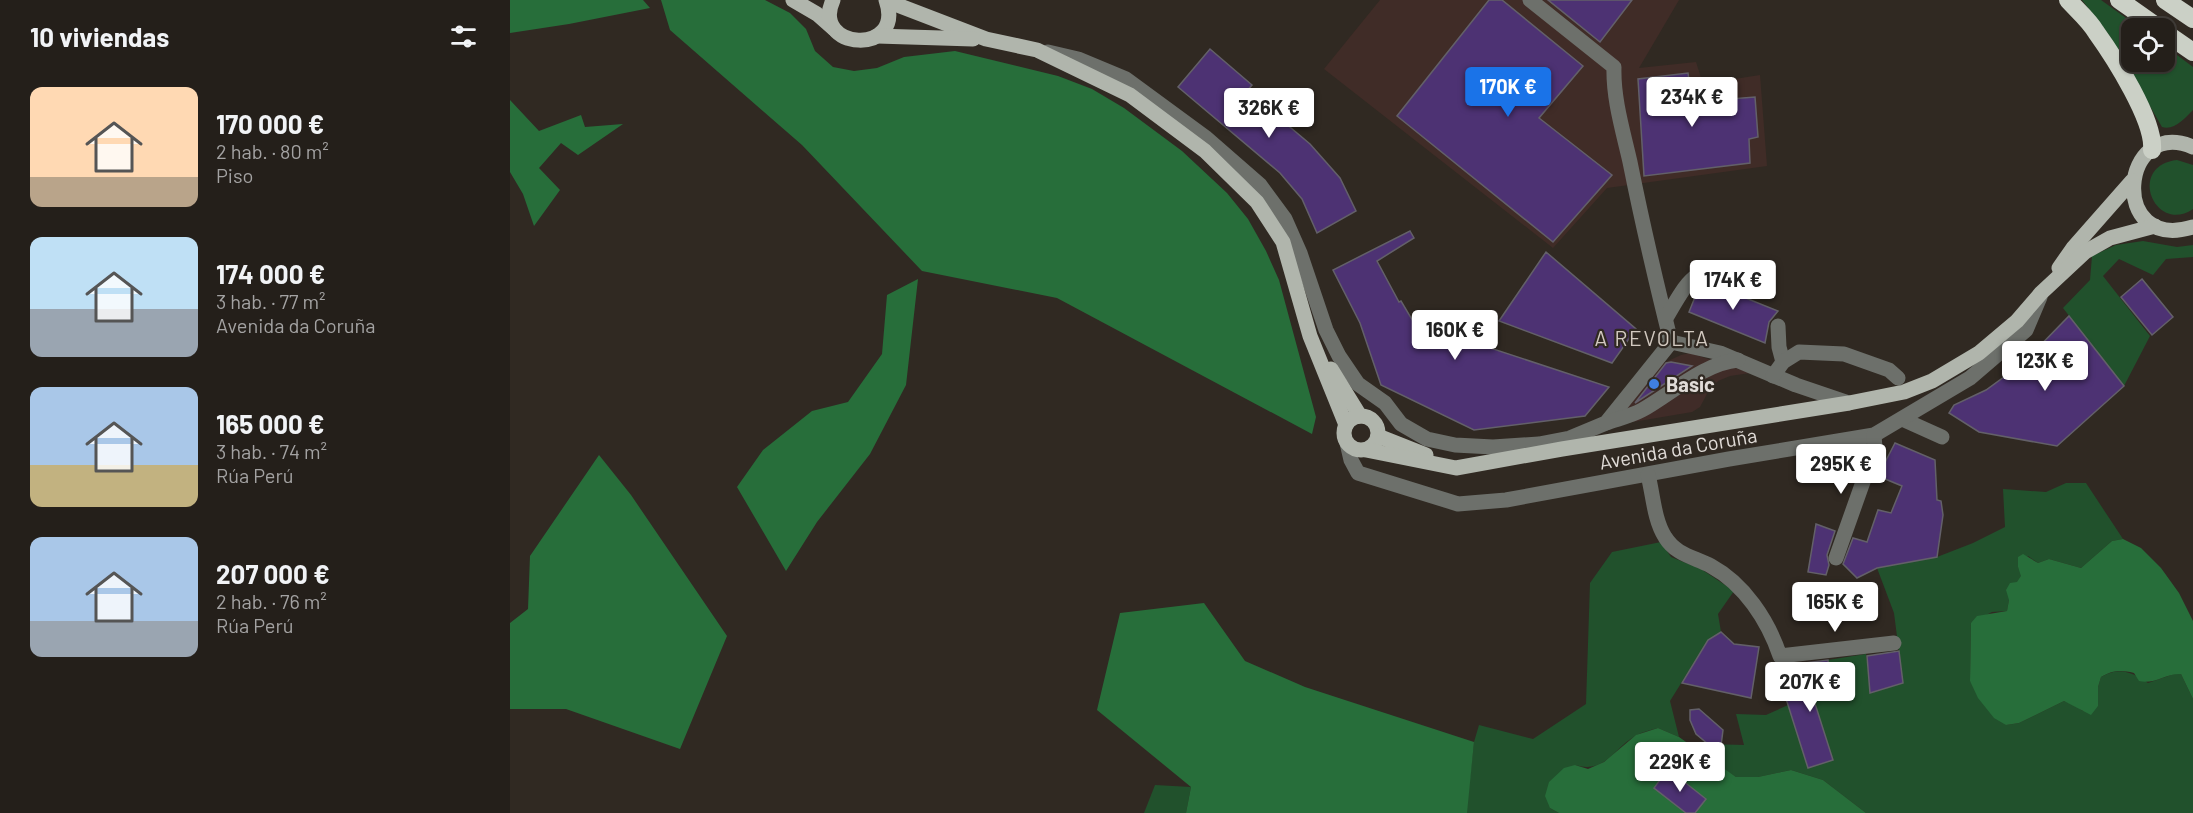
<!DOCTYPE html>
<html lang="es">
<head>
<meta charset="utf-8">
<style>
  :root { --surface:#241f1a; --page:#2c2723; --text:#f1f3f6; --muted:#a3a2a2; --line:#413d39; --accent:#1a73e8 }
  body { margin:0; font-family:Barlow,sans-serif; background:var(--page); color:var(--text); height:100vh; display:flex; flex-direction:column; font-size:22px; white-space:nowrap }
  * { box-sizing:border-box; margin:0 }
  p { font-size:20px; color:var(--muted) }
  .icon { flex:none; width:33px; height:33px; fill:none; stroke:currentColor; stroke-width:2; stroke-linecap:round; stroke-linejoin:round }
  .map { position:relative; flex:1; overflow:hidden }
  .drawer { display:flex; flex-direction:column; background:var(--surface); width:510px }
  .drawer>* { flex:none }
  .controls { position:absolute; left:1611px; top:18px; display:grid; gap:12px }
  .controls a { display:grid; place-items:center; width:54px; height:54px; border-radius:12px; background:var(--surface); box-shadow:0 2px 4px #0004,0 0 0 2px var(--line); font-size:30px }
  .price { position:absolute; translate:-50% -51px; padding:0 14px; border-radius:6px; background:#fff; color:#222; font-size:20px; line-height:39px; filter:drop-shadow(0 2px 3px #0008) }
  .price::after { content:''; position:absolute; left:50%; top:36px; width:18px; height:14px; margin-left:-9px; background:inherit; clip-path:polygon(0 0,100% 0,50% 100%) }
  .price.on { background:var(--accent); color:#fff }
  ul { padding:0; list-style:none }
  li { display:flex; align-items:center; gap:18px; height:150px; padding:0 30px }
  li span { display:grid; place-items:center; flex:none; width:168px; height:120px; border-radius:12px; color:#555 }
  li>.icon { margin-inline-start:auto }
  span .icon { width:72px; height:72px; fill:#fffc; stroke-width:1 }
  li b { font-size:26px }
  h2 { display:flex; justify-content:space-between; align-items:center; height:72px; padding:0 30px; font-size:26px }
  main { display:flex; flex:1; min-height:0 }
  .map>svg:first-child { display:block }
  .commercial { fill:#402c28 }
  .industrial { fill:#402c27 }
  .green { fill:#21512c }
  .forest { fill:#276e3a }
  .building { fill:#4d3273; stroke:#636069; stroke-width:1.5 }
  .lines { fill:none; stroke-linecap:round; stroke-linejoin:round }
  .minor { stroke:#6d706b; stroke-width:15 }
  .major { stroke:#b0b5ac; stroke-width:15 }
  .highway { stroke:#cbd0c6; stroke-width:18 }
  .shop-dot { fill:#3f7fe0; stroke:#302922; stroke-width:2 }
  .labels { text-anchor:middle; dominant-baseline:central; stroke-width:4.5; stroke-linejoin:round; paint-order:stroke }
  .poi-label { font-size:20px; font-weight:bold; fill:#e1dcd8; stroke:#302922; text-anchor:start }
  .street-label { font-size:20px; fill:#e1dcd8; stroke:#302922 }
  .neighbourhood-label { font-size:21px; letter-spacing:1.5px; fill:#d2c9c0; stroke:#302922 }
</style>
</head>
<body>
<main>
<section class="drawer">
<h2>10 viviendas<svg class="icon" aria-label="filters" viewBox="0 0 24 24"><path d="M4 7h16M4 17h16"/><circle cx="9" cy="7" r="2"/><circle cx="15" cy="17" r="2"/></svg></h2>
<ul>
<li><span style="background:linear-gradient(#ffd9b3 75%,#b9a48a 0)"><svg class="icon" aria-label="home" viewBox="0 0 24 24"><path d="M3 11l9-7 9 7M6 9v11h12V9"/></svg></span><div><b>170 000 €</b><p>2 hab. · 80 m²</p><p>Piso</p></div></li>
<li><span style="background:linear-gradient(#bfe0f5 60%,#9aa5b1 0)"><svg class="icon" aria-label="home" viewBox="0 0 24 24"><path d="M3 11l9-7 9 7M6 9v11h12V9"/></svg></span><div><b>174 000 €</b><p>3 hab. · 77 m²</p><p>Avenida da Coruña</p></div></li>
<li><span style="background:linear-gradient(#a9c7e8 65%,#c2b280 0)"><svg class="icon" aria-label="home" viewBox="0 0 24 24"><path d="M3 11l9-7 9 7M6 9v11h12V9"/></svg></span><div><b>165 000 €</b><p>3 hab. · 74 m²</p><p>Rúa Perú</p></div></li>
<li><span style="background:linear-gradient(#a9c7e8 70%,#9aa5b1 0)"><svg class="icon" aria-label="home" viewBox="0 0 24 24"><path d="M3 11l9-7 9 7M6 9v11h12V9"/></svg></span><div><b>207 000 €</b><p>2 hab. · 76 m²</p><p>Rúa Perú</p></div></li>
</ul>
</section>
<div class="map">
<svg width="1683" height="813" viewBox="0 0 1683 813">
  <rect width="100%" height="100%" fill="#302922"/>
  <polygon class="commercial" points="1180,353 1240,373 1220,376 1208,381 1199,390 1190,407 1182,412 1105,425 1145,367 1171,355"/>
  <polygon class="industrial" points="870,0 1169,0 1129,68 1186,62 1193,84 1250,75 1257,166 1097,188 1043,248 814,69"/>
  <g class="green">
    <path d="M1572,0h19l39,28h-8v34h32l1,-16 28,21v43c-8,8 -19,21 -31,17l-53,-92z"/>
    <path d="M1667,160l16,5v44c-38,26 -67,-43 -16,-49z"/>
    <polygon points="1633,241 1667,247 1683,245 1683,257 1656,259 1643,275 1609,259 1593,276 1640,336 1614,386 1553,308 1580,280 1582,256 1606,245"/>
    <path d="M1556,483h20l37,56 -11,2 -31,27 -32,-9 -11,4 -10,-7 -10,11 4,9 -13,24 -2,11 -15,1 -21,11 -1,58 36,44 13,-2 45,-22 10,4 9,6 15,-5v-19l3,-10c18,-11 31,-5 47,6l26,-9h7l12,25v114h-327l-43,-33 -32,-10 -33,7h-22l-21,-13 -7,-20 36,1 -8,-31 30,1 22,-10 20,62 24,-7 -22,-72h20l-2,-28 38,-6 5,39 32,-10 -9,-70 -17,-45 60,-11 36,-14 32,-16 -2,-38 43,3z"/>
    <path d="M1151,542l10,15 30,12 33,22 -16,23 3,18 -13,8 -38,61 9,36 -21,-9c-7,2 -16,4 -23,8 -22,13 -30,38 -60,29l-25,43 9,5h-93l8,-71 5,-17 54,14 53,-35 4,-121 22,-31z"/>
    <polygon points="645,785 681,787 676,813 634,813"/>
  </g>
  <g class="forest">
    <polygon points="0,0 133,0 140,8 59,24 0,33"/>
    <polygon points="151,0 255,0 280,13 296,29 305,51 323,67 344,71 367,68 394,57 445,51 548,76 582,89 614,108 672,151 717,193 738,219 756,251 769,280 806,417 802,434 547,298 412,271 292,145 160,30"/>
    <polygon points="0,100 29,131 71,115 75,127 113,124 68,155 51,143 29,168 50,190 24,226 13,194 0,172"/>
    <polygon points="408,279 396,385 360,454 307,522 276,571 227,487 253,450 302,411 338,402 372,354 377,295"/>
    <polygon points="89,455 121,495 217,636 170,749 56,709 0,709 0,623 18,609 20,556"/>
    <path d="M1613,539l18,9 20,20 18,25 14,28v78l-12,-25c-15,-1 -27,11 -42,7l-5,-8c-13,-3 -21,-3 -33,4l-3,10v19l-7,9 -27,-14 -45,22 -13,2 -12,-7 -16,-20 -8,-17 1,-58 6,-7 30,-5 2,-11 -3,-10 4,-7 7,-1 4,-6 -3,-9v-10l5,-3 15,9 11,-4 32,9 31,-27z"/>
    <polygon points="694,603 735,661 795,687 964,742 957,813 676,813 681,787 587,710 610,613"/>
    <polygon points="1148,728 1169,737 1226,777 1248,777 1281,770 1313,780 1356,813 1049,813 1040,808 1035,796 1039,782 1054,768 1065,765 1078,769 1094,762 1126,735"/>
  </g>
  <g class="building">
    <polygon points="979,0 992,0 1073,66 1029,118 1102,175 1043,242 887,116"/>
    <polygon points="1038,0 1122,0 1090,42"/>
    <polygon points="700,49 742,85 737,91 800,144 830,178 846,211 807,233 792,199 770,173 668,87"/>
    <polygon points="1178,73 1182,102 1245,97 1248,137 1239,139 1240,163 1134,176 1128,79"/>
    <polygon points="900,231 904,238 867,261 889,302 891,301 904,323 1099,387 1075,416 964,430 871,385 850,323 823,270"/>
    <polygon points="1036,252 1126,329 1102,363 989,321"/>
    <polygon points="1632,279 1663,317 1642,335 1611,297"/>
    <polygon points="1196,282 1268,311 1259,322 1255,343 1179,312 1189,287"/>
    <polygon points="1559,316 1614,386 1547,446 1469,432 1439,413 1444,405 1476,390 1513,363"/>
    <polygon points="1161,362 1182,366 1125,403 1156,363"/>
    <polygon points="1385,443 1425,460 1427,500 1431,501 1433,515 1427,557 1367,568 1347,578 1333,564 1343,538 1357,542 1368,510 1381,513 1392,486 1368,476"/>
    <polygon points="1306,524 1325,531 1317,555 1319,565 1316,575 1298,572"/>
    <polygon points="1211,632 1224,644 1249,647 1241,698 1172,683 1198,640"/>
    <polygon points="1389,651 1393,683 1360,693 1357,656"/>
    <polygon points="1318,660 1320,688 1300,688 1323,760 1298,768 1272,686 1302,676 1294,663"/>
    <polygon points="1189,709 1213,730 1211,746 1198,744 1186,734 1180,720 1180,710"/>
    <polygon points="1158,769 1196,799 1185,813 1176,813 1144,788"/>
  </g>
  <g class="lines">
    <g class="minor">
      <path d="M1020,0l84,67c-1,32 9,64 16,95 12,60 26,120 41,180"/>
      <polyline points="538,52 568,59 616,79 695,137 750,185 775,219 790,253 816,330 829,356 848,384 875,403 891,424 917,439 945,445 983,447 1029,444 1060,438 1096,423 1161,342"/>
      <path d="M1156,318c26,-44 28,-52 81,-46"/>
      <polyline points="1268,326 1269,347 1273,362"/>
      <polyline points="1161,342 1210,353 1286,385 1339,403"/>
      <polyline points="1263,376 1273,362 1289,352 1334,354 1379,370 1388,378"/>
      <polyline points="1392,419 1432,437"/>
      <path d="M1096,423c11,-4 25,-7 36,-13 29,-16 62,-47 96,-50"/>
      <polyline points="837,443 841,460 848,473 948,504 996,500 1219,459 1364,435 1460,378 1516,330 1530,297"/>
      <path d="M1138,475c5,19 6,45 17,62 11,18 29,20 46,29 33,18 57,54 69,90l114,-13"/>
      <polyline points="1326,558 1365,448 1364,435"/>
    </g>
    <g class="major">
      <polyline points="283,0 307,14 324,29"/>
      <path d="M323,0c-23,50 73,57 53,0"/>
      <polyline points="377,1 476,39 527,50 620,95 695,151 747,202 773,242 800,336 836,425"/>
      <polyline points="367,36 463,39"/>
      <path d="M1683,147c-73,-31 -85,106 0,80"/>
      <polyline points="1549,268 1563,248 1622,181"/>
      <polyline points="821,369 850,416"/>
      <circle cx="851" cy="433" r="17"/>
      <polyline points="868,436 916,455"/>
      <polyline points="856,450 946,468 1052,449 1339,403 1394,392 1422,381 1469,353 1507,321 1531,293 1575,252 1600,238 1645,226"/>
    </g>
    <g class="highway">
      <path d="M1558,0c9,10 21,20 28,32 18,25 59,89 56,118"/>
      <polyline points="1609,0 1649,28"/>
      <polyline points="1655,0 1683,19"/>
      <polyline points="1654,32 1683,52"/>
    </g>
  </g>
  <circle class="shop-dot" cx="1144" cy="384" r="6"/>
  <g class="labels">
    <g class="poi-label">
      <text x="1156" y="384">Basic</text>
    </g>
    <g class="street-label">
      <text transform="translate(1168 448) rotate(-10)">Avenida da Coruña</text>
    </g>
    <g class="neighbourhood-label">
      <text x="1142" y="337">A REVOLTA</text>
    </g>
  </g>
</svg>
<div class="controls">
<a><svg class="icon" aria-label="locate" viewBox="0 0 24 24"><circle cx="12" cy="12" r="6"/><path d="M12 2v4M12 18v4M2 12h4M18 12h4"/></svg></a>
</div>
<b class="price on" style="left:998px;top:118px">170K €</b>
<b class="price" style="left:1182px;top:128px">234K €</b>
<b class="price" style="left:759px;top:139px">326K €</b>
<b class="price" style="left:1223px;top:311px">174K €</b>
<b class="price" style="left:945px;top:361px">160K €</b>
<b class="price" style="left:1535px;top:392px">123K €</b>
<b class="price" style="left:1331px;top:495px">295K €</b>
<b class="price" style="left:1325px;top:633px">165K €</b>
<b class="price" style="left:1300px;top:713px">207K €</b>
<b class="price" style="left:1170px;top:793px">229K €</b>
</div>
</main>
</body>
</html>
